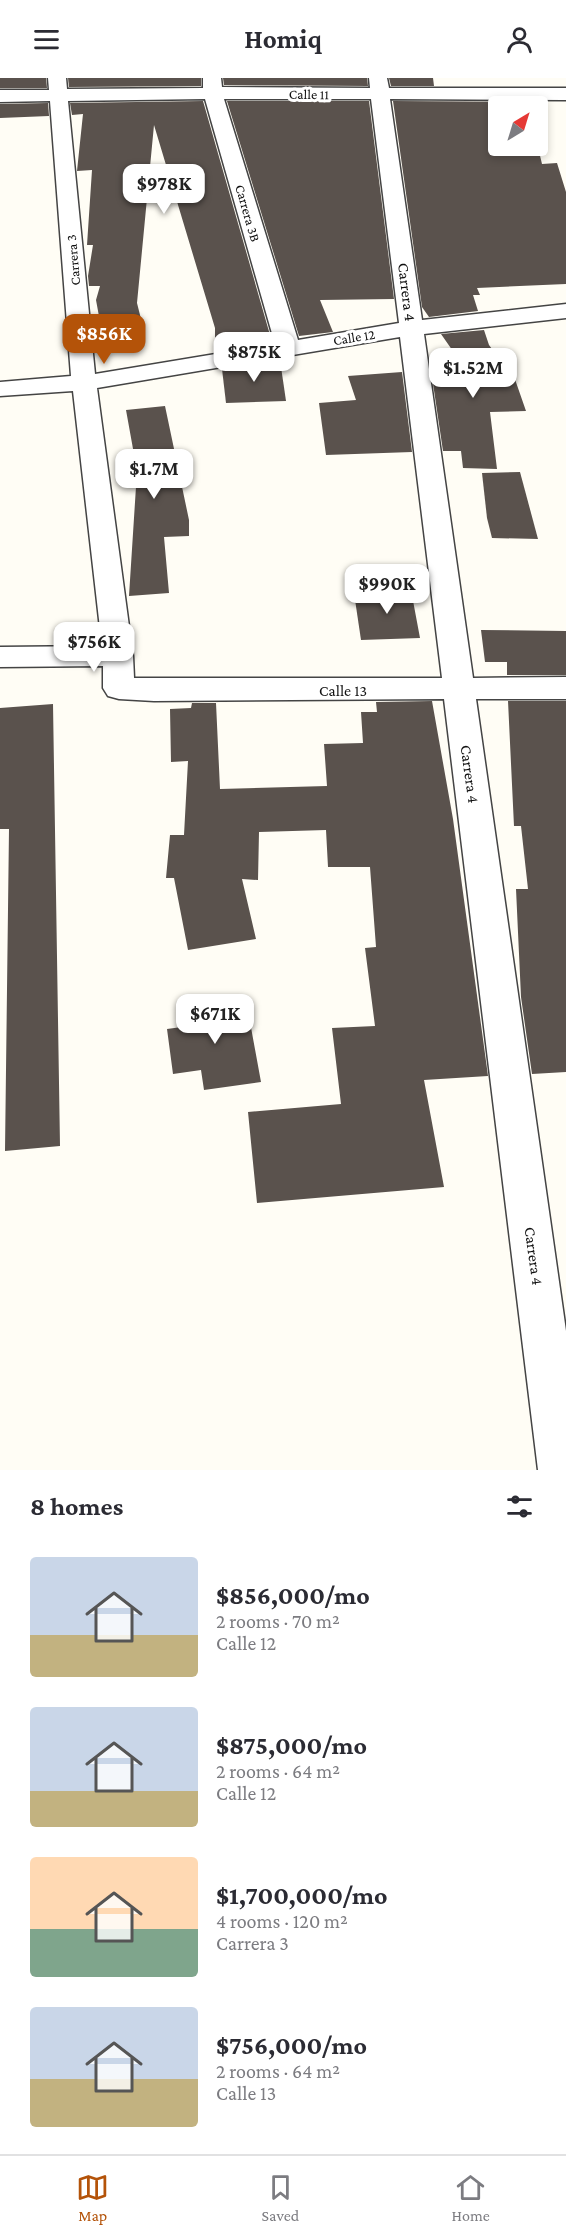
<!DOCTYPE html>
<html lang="en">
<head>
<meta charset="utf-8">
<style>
  :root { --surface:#fff; --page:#f2f2f3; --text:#2b2b33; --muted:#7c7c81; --line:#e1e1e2; --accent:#b45309 }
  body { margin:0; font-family:"Crimson Pro",serif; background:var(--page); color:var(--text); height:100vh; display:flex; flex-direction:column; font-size:22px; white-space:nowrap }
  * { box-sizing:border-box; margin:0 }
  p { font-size:20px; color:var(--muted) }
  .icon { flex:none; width:33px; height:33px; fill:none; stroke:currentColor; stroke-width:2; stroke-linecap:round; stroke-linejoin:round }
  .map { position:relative; height:1392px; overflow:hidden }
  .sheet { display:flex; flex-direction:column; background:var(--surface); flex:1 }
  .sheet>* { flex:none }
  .needle { width:39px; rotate:38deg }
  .buttons { position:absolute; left:488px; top:18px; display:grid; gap:12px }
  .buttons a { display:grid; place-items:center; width:60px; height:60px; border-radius:6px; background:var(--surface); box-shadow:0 3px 9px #0003; font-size:30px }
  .price { position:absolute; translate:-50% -51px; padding:0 14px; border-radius:12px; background:#fff; color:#222; font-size:20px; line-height:39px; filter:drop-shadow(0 2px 3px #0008) }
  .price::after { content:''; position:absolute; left:50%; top:36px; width:18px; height:14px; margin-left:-9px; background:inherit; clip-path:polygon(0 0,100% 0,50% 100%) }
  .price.on { background:var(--accent); color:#fff }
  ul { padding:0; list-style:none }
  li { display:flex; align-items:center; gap:18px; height:150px; padding:0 30px }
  li span { display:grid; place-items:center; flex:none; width:168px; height:120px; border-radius:6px; color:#555 }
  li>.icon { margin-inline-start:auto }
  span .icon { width:72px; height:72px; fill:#fffc; stroke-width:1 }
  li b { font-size:26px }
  h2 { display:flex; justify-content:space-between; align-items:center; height:72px; padding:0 30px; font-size:26px }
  header { display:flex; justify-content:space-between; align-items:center; height:78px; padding:0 30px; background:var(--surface); font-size:27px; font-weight:700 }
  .tab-bar { display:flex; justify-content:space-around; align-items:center; height:84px; border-top:2px solid var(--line); background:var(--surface); font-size:16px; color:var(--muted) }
  .tab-bar a { display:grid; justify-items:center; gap:3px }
  .tab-bar .on { color:var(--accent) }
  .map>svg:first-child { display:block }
  .building { fill:#5a524d }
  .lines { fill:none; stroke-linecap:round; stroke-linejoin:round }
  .minor-casing { stroke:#444; stroke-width:3 }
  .minor { fill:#fff; fill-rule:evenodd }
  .labels { text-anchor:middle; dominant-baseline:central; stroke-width:6; stroke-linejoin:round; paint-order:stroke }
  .far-street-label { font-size:14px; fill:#111; stroke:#fff }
  .street-label { font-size:16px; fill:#111; stroke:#fff }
</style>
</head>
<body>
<header><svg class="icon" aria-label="menu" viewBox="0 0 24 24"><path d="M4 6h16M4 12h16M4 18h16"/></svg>Homiq<svg class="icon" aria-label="person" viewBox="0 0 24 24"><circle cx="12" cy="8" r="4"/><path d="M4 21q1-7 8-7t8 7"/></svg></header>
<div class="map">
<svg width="566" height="1392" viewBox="0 0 566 1392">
  <rect width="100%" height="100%" fill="#fffdf5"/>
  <g class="building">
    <polygon points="0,0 46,0 47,10 0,10"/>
    <polygon points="68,0 201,0 201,8 69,9"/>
    <polygon points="223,0 367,0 368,8 224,7"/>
    <polygon points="389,0 433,0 434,8 391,8"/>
    <polygon points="203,23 272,264 220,273 219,266 215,266 215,250 154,47 137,225 145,257 103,260 96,222 100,208 89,208 88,198 93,167 87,167 92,92 77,93 83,36 72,37 70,25"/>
    <polygon points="227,23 369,23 394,221 320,222 333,254 299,258"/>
    <polygon points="393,23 528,24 529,28 498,28 498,68 537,68 537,65 542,86 557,85 566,114 566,206 477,210 480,217 473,217 478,233 429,239 422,229"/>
    <polygon points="48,25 49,38 0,40 0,26"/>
    <polygon points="484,252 489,267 504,287 510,287 526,333 490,334 497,391 463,390 461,373 443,373 431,292 464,289 441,256"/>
    <polygon points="280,282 286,323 226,325 222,291"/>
    <polygon points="402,294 412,374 326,377 319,325 356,322 348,298"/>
    <polygon points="165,328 189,442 189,458 164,459 169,515 129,518 137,393 126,332"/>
    <polygon points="520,394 538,461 492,460 487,440 482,395"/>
    <polygon points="411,512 420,560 361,562 354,515"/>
    <polygon points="481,552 566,553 566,597 507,597 507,584 485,584"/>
    <polygon points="432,623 453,741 488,998 424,1002 444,1109 257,1125 248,1034 341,1026 332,950 375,948 365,870 376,869 370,789 328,789 326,752 259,754 258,802 242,801 256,861 188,872 174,800 166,800 170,757 184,757 188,683 171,684 170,631 191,630 192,625 216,625 220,711 327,708 324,666 363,665 361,634 377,634 376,624"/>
    <polygon points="508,623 566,623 566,994 532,996 521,919 516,811 528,811 521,748 514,748"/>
    <polygon points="53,626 60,1068 5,1073 9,751 0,751 0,630"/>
    <polygon points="224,917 227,937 248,933 261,1004 204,1012 201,992 173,996 167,951 189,948 185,922"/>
  </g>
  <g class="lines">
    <defs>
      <path id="minor" d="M48,0h18l1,11 136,-1v-10h18l1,9 148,1 -1,-10h18l2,10h177v12l-176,-1 32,221 144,-16v14l-142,16 49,344 93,-1v22h-90l90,632v139h-28l-94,-771 -290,2 -35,-2 -11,-3 -5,-8v-22l-103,1v-20l102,-1 -29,-255 -73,5v-14l71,-6 -21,-275 -50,1v-12h49zM205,21l70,245 -180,30 -27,-273zM224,21h147l28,224 -101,17zM400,259l42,341h-308l-1,-22 -36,-268z"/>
    </defs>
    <use href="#minor" class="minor-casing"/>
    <use href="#minor" class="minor"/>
  </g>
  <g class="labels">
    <g class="far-street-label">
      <text transform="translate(309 16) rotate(1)">Calle 11</text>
      <text transform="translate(248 135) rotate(74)">Carrera 3B</text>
      <text transform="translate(73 182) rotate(-95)">Carrera 3</text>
      <text transform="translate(354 259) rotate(-9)">Calle 12</text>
    </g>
    <g class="street-label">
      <text transform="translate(407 214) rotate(83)">Carrera 4</text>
      <text x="343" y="612">Calle 13</text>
      <text transform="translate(470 696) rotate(82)">Carrera 4</text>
      <text transform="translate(534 1178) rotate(82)">Carrera 4</text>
    </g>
  </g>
</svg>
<div class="buttons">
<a><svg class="needle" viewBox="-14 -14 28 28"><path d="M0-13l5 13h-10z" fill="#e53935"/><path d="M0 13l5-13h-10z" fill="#7c7c81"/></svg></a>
</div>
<b class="price" style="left:164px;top:137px">$978K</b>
<b class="price on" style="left:104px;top:287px">$856K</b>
<b class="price" style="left:254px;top:305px">$875K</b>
<b class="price" style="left:473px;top:321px">$1.52M</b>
<b class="price" style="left:154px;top:422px">$1.7M</b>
<b class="price" style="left:387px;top:537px">$990K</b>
<b class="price" style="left:94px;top:595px">$756K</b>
<b class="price" style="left:215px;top:967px">$671K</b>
</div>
<section class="sheet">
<h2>8 homes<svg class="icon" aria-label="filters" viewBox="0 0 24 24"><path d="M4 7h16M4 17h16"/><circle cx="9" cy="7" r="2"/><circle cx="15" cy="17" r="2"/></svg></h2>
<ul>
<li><span style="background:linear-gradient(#c9d6e8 65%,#c2b280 0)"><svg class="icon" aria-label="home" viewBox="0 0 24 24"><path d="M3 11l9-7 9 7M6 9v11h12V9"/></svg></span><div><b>$856,000/mo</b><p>2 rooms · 70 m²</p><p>Calle 12</p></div></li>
<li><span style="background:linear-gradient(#c9d6e8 70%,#c2b280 0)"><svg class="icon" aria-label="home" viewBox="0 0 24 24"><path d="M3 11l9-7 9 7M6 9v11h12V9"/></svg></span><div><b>$875,000/mo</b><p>2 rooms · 64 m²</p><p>Calle 12</p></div></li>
<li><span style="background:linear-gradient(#ffd9b3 60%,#7fa58c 0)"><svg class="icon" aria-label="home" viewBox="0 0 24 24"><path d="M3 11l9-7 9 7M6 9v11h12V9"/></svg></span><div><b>$1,700,000/mo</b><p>4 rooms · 120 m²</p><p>Carrera 3</p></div></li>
<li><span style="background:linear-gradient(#c9d6e8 60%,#c2b280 0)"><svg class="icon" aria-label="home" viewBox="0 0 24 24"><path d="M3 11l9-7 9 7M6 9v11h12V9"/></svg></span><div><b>$756,000/mo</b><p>2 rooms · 64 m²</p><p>Calle 13</p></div></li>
</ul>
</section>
<nav class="tab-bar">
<a class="on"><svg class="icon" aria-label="map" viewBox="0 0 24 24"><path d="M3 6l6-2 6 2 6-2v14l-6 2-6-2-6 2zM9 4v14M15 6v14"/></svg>Map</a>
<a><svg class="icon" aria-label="saved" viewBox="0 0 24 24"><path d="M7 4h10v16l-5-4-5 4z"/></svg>Saved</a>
<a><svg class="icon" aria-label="home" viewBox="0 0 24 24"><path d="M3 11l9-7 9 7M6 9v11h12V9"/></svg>Home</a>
</nav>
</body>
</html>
